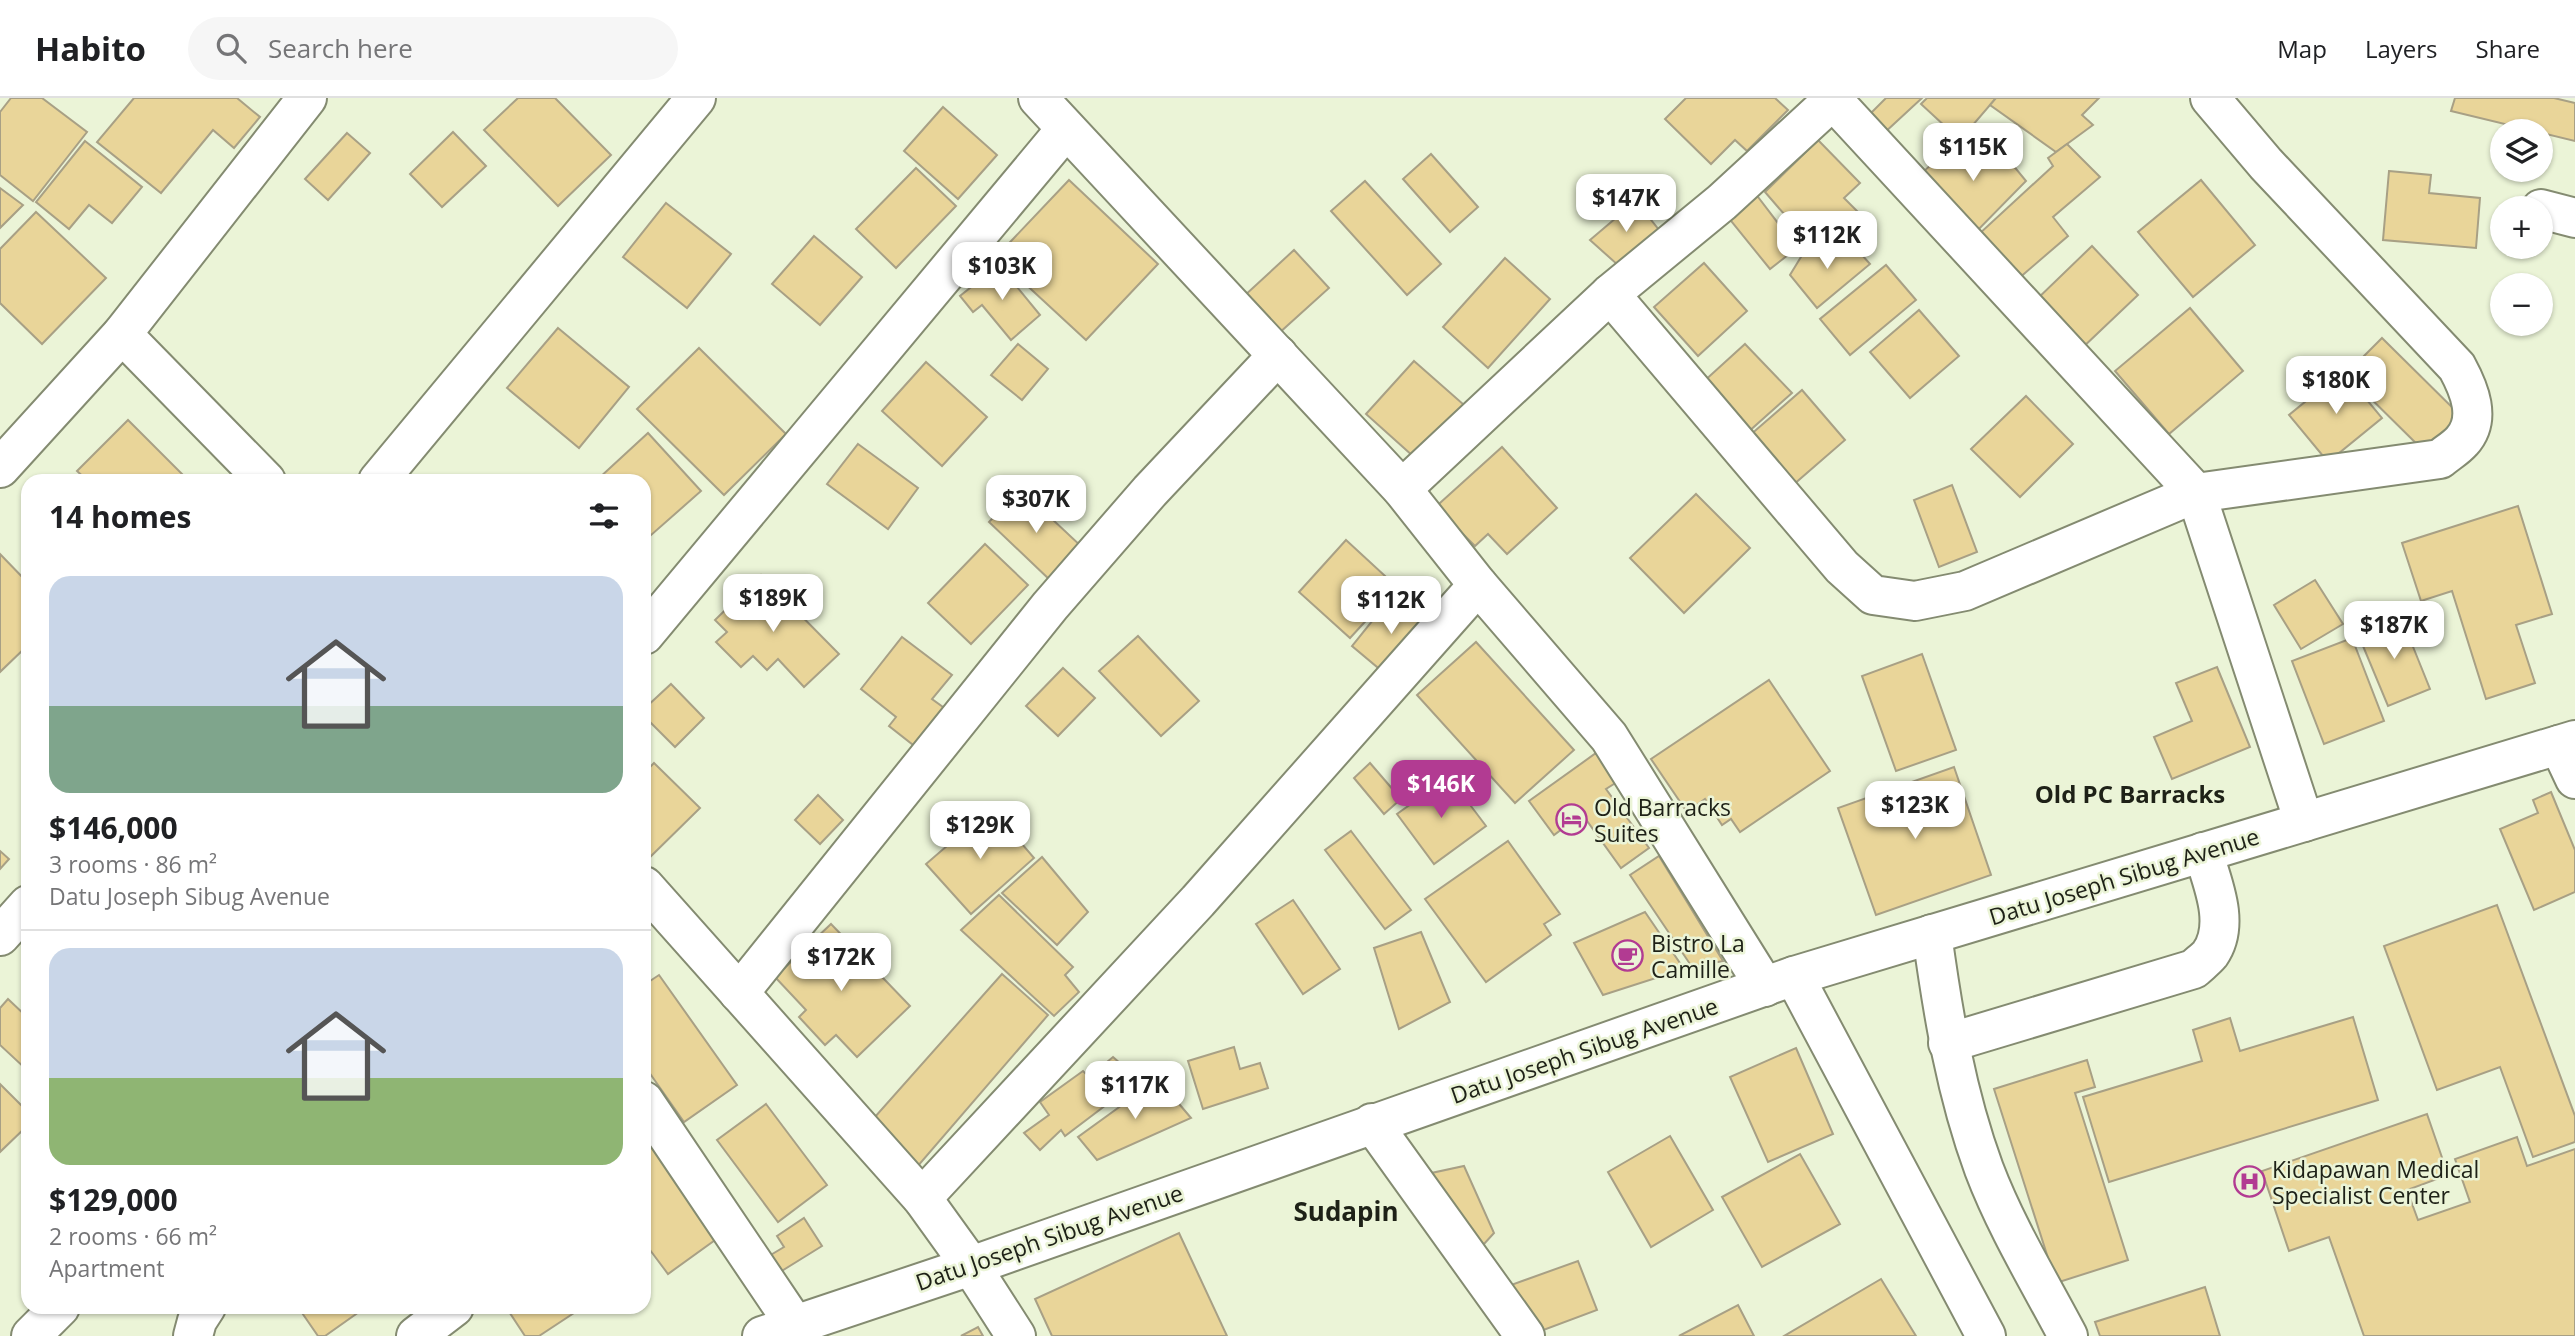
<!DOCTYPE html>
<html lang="en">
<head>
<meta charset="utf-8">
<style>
  :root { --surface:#fff; --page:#f6f6f6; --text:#202124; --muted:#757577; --line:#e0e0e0; --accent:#b23b92 }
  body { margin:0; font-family:"Open Sans",sans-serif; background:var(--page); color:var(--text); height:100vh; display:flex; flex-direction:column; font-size:26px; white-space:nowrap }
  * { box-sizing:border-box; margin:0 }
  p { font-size:23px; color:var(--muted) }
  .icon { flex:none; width:38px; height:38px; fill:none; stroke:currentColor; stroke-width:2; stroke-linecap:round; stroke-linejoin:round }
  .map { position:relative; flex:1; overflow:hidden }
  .details { position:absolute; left:21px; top:376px; width:630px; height:840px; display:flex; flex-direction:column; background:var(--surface); border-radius:21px; box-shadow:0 2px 5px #0004 }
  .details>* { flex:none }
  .controls { position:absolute; left:2490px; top:21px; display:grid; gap:14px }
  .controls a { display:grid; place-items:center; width:63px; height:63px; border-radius:50%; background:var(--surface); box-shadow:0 2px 5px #0004; font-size:35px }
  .price { position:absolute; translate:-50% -60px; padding:0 16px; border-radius:14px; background:#fff; color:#222; font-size:23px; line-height:46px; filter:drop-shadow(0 2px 4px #0008) }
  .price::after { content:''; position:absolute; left:50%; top:42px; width:21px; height:16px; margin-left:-10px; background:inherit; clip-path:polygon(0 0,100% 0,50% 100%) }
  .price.current { background:var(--accent); color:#fff }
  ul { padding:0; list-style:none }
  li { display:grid; align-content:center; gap:14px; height:371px; padding:0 28px }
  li+li { border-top:2px solid var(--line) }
  li span { display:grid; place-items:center; height:217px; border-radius:21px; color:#555 }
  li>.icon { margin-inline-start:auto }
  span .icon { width:126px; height:126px; fill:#fffc; stroke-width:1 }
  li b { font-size:30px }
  h2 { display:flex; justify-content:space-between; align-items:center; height:84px; padding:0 28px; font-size:30px }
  header { display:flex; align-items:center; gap:42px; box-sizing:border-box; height:98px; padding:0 35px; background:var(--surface); border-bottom:2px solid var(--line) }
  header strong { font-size:33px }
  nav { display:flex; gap:38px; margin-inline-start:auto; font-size:24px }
  .search { width:490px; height:63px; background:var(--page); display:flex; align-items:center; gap:18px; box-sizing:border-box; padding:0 24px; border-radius:38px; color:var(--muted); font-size:26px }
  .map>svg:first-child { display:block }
  .building { fill:#e9d599; stroke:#a8a085; stroke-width:2 }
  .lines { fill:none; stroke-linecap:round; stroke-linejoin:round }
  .minor-casing { stroke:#848b71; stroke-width:42 }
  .major-casing { stroke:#848b71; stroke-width:42 }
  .minor { stroke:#fff; stroke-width:38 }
  .major { stroke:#fff; stroke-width:38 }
  .labels { text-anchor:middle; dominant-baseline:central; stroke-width:5; stroke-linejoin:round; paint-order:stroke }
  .poi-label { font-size:23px; fill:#1e2117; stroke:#ebf4d7; text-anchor:start }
  .street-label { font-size:23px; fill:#1e2117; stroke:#ebf4d7 }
  .neighbourhood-label { font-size:24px; font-weight:bold; fill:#1e2117; stroke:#ebf4d7 }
  .quarter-label { font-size:26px; font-weight:bold; fill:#1e2117; stroke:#ebf4d7 }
</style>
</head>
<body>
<header>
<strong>Habito</strong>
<div class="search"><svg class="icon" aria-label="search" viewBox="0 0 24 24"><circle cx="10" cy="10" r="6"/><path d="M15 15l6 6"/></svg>Search here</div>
<nav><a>Map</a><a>Layers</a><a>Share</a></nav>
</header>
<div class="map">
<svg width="2575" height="1238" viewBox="0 0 2575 1238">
  <rect width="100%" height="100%" fill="#ebf4d7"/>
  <g class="building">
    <polygon points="11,0 42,0 87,34 33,103 0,77 0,14"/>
    <polygon points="134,0 237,0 260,19 234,50 213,32 161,95 97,44"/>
    <polygon points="518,0 555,0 611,57 558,108 484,32"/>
    <polygon points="1686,0 1775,0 1788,12 1747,53 1735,42 1711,66 1665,21"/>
    <polygon points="1886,0 1922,0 1883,36 1867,19"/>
    <polygon points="1927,0 1996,0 1960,42 1921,6"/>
    <polygon points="1996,0 2099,0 2082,17 2093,27 2056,54 1990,7"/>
    <polygon points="2455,0 2554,0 2575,5 2575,43 2451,13"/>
    <polygon points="943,9 997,57 958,101 904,53"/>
    <polygon points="453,34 486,68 442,109 410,76"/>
    <polygon points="347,35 370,55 328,102 305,81"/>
    <polygon points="1966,35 1994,68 2008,61 2026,83 1972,138 1923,74"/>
    <polygon points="1818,42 1860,85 1844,100 1857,113 1816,153 1765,94"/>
    <polygon points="85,43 142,89 112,125 89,107 69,131 36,104"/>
    <polygon points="2067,46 2100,79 2053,119 2068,138 2018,181 1978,137 2053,68 2048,60"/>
    <polygon points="1431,56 1478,109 1450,134 1403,81"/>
    <polygon points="916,70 956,108 896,170 856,131"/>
    <polygon points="2389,73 2431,77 2429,95 2480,100 2476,150 2383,142"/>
    <polygon points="1069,82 1158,166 1086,242 996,159"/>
    <polygon points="2201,82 2255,147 2193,199 2138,134"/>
    <polygon points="1365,83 1441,166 1407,197 1331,113"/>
    <polygon points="0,90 23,107 0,130"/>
    <polygon points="1755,95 1797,150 1770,171 1727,118"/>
    <polygon points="1636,103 1659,132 1619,168 1590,142"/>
    <polygon points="666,105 731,156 687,210 623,159"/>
    <polygon points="36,114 106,180 42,246 0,205 0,151"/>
    <polygon points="814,138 862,179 820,227 772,186"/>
    <polygon points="1853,147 1870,166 1817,210 1790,177 1804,154"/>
    <polygon points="2092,148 2138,197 2080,252 2034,204"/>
    <polygon points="1294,152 1329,190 1278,236 1243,199"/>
    <polygon points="1505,160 1550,201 1488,270 1443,229"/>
    <polygon points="1704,165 1747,213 1698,258 1654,209"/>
    <polygon points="999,167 1040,217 1011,242 982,207 973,214 960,198"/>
    <polygon points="1886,167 1916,202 1850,257 1820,221"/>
    <polygon points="2190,210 2243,273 2169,336 2115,273"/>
    <polygon points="1919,212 1959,258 1910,300 1870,254"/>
    <polygon points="558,230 629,289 579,350 507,290"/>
    <polygon points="2382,240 2469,326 2433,362 2346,276"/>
    <polygon points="1018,246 1048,271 1022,302 991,277"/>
    <polygon points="1745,246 1792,295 1747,335 1702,285"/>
    <polygon points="699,250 786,336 724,397 637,311"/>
    <polygon points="1414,263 1472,314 1423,367 1366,316"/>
    <polygon points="926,264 987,319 942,368 882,313"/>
    <polygon points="2343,273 2382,320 2328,364 2289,317"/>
    <polygon points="1802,292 1845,342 1793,387 1749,338"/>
    <polygon points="2026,298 2073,346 2020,399 1971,351"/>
    <polygon points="128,322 189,383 88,383 77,373"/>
    <polygon points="648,335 701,393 650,438 644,432 644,383 600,383 598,381"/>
    <polygon points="858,346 918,390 888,431 827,386"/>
    <polygon points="1502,349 1557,410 1507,456 1488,436 1475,448 1459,432 1452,438 1430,414"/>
    <polygon points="1952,387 1977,454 1939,469 1914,402"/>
    <polygon points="1020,391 1083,450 1051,483 989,424"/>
    <polygon points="1696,396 1750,450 1684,515 1630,460"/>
    <polygon points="2518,408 2552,516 2516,527 2535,585 2486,601 2452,493 2421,503 2402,445"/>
    <polygon points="1346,442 1397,489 1350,540 1299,494"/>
    <polygon points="985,446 1028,487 971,546 928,505"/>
    <polygon points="0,456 28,485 28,547 0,574"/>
    <polygon points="761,477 839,556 804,589 778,561 767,572 753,558 741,569 716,544 727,534 715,522"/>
    <polygon points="2315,482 2343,526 2301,551 2274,507"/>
    <polygon points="1393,497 1431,528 1389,579 1352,548"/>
    <polygon points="2401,519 2430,591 2388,608 2358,536"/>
    <polygon points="1138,538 1199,603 1161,638 1099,573"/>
    <polygon points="902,539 952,577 932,601 947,612 917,650 889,628 896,619 861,591"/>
    <polygon points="2352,540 2384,623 2324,646 2292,563"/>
    <polygon points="1476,544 1574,652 1515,705 1417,597"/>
    <polygon points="1922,556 1956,652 1896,673 1862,578"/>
    <polygon points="2217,569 2250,649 2172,681 2154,639 2192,623 2176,585"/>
    <polygon points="1063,570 1095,600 1058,638 1026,608"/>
    <polygon points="1769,582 1830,673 1740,734 1731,721 1722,727 1705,701 1687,714 1651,661"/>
    <polygon points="671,586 704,620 675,649 644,618 644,611"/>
    <polygon points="1596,655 1617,684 1606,691 1649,750 1621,770 1582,716 1554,737 1529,703"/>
    <polygon points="654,665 700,710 644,765 644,675"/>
    <polygon points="1370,665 1401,701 1384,716 1354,680"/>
    <polygon points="1954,669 1991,777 1876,817 1838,710"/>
    <polygon points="1449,679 1486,728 1434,766 1397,716"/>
    <polygon points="2551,694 2575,752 2575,794 2534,812 2500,731 2538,715 2533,702"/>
    <polygon points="818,697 843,722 820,746 795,722"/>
    <polygon points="991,710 1034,760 971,816 926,766"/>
    <polygon points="1351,733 1411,812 1385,831 1325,752"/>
    <polygon points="1508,743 1560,816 1544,826 1551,837 1486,884 1425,801"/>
    <polygon points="0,753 9,761 0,771"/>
    <polygon points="1659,758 1723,863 1692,869 1630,777"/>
    <polygon points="1042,759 1088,814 1057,847 1002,795"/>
    <polygon points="999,797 1073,869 1065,877 1079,894 1054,918 961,832"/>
    <polygon points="1293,802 1340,871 1303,896 1256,826"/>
    <polygon points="2497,807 2575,1018 2575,1044 2533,1059 2500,969 2437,992 2384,848"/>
    <polygon points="1645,814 1684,871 1603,897 1574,845"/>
    <polygon points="831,826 910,908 857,959 836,937 825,947 799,919 806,912 775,879"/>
    <polygon points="1421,834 1450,904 1399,931 1374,850"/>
    <polygon points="1002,876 1048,917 917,1069 874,1020"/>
    <polygon points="659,877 737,987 684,1024 644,967 644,887"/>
    <polygon points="8,901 28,920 28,973 0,947 0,910"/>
    <polygon points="2353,919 2378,1002 2109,1084 2083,999 2202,963 2193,932 2230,920 2240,953"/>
    <polygon points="1234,949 1240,971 1260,965 1268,990 1203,1011 1188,963"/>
    <polygon points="1796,950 1833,1036 1768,1064 1730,979"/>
    <polygon points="1113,959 1139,982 1065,1038 1061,1032 1040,1052 1024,1035 1049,1017 1040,1004 1083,973 1089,979"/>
    <polygon points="2087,962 2095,989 2075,995 2128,1162 2056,1185 1994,991"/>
    <polygon points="1158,981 1191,1020 1097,1062 1078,1039"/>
    <polygon points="0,986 28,1014 28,1027 0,1054"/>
    <polygon points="766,1006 827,1087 778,1124 717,1042"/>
    <polygon points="2427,1016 2448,1077 2407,1092 2418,1122 2470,1104 2455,1061 2517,1039 2527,1068 2575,1051 2575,1238 2364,1238 2329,1139 2289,1153 2262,1073"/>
    <polygon points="644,1030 722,1137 668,1176 644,1144"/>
    <polygon points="1670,1038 1713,1112 1651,1149 1608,1074"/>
    <polygon points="1800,1056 1840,1126 1762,1169 1722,1099"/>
    <polygon points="1464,1068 1494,1135 1474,1157 1413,1079"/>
    <polygon points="804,1120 822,1148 780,1174 769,1158 784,1149 777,1138"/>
    <polygon points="1179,1135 1227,1238 1052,1238 1035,1201"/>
    <polygon points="1578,1163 1597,1212 1530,1237 1511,1187"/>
    <polygon points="1881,1181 1916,1238 1784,1238"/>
    <polygon points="2205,1189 2220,1238 2100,1238 2095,1224"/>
    <polygon points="1738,1207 1754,1238 1679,1238"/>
    <polygon points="298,1209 366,1209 325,1238 318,1238"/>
    <polygon points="506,1209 583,1209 539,1238 525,1238"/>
    <polygon points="978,1229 983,1238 961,1238"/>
  </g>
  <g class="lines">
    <defs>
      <g id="minor">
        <polyline points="1038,0 1402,391 1478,487 1609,639 1765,889"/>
        <polyline points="1831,0 2196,395 2304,724"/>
        <polyline points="2541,111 2575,120"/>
        <path d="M1610,196l232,273 31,28 42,6 50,-10 231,-98 244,-34c7,-6 16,-11 22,-18 20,-22 7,-52 -5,-74l-191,-203 -56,-66"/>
        <polyline points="122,236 266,383"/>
        <polyline points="0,370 122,236 307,0"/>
        <polyline points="378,383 696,0"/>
        <polyline points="1402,391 1610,196 1722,104 1835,0"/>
        <polyline points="644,537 1066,31"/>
        <polyline points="2559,647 2575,681"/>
        <polyline points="644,788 922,1100 971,1168 1016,1238"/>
        <path d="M1932,836c11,80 24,159 52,235 22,58 55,112 84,167"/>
        <polyline points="0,838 28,807"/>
        <polyline points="1794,878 1986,1238"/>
        <polyline points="739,895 1050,508 1150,393 1278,257"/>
        <path d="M1948,945l246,-74c5,-5 12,-10 16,-15 21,-30 2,-72 -7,-102"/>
        <polyline points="644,1003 795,1227"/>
        <polyline points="1372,1025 1525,1238"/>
        <polyline points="922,1100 1198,803 1478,487"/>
        <polyline points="31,1238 60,1209"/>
        <polyline points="193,1238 197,1223 206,1209"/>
        <polyline points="416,1238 454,1209"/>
      </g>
      <polyline id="major" points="762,1238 971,1168 1794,878 2575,642"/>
    </defs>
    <use href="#minor" class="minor-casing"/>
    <use href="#major" class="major-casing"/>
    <use href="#minor" class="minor"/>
    <use href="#major" class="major"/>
  </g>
  <defs>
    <symbol id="hotel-ring" viewBox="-11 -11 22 22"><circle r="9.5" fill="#ebf4d7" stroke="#b23b92" stroke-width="1.5"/><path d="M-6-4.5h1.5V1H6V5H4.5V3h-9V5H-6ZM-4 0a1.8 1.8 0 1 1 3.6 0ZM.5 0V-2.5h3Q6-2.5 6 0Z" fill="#b23b92"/></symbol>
    <symbol id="cafe-ring" viewBox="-11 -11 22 22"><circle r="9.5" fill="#ebf4d7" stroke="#b23b92" stroke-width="1.5"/><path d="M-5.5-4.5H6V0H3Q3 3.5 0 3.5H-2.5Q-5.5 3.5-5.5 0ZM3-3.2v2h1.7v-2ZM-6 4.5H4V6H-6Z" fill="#b23b92"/></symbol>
    <symbol id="hospital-ring" viewBox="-11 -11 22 22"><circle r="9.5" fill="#ebf4d7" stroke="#b23b92" stroke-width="1.5"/><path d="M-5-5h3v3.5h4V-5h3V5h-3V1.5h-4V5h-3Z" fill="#b23b92"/></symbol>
  </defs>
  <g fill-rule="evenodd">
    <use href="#hotel-ring" x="1554" y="704" width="35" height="35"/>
    <use href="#cafe-ring" x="1610" y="840" width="35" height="35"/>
    <use href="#hospital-ring" x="2232" y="1066" width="35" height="35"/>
  </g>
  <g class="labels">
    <g class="poi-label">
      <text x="1594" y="709">Old Barracks<tspan x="1594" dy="26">Suites</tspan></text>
      <text x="1651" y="845">Bistro La<tspan x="1651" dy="26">Camille</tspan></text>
      <text x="2272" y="1071">Kidapawan Medical<tspan x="2272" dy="26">Specialist Center</tspan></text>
    </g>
    <g class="street-label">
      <text transform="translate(2124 778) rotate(-17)">Datu Joseph Sibug Avenue</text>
      <text transform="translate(1584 952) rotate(-19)">Datu Joseph Sibug Avenue</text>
      <text transform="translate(1049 1139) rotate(-19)">Datu Joseph Sibug Avenue</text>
    </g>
    <g class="neighbourhood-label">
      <text x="2130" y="695">Old PC Barracks</text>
    </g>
    <g class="quarter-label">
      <text x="1346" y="1113">Sudapin</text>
    </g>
  </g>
</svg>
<div class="controls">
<a><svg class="icon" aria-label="layers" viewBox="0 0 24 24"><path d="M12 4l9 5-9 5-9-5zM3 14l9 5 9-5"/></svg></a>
<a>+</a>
<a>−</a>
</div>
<b class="price" style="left:1973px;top:85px">$115K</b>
<b class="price" style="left:1626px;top:136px">$147K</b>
<b class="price" style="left:1827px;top:173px">$112K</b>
<b class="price" style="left:1002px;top:204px">$103K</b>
<b class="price" style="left:2336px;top:318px">$180K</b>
<b class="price" style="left:1036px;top:437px">$307K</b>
<b class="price" style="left:773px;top:536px">$189K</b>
<b class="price" style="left:1391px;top:538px">$112K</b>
<b class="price" style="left:2394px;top:563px">$187K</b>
<b class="price current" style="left:1441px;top:722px">$146K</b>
<b class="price" style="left:1915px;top:743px">$123K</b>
<b class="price" style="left:980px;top:763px">$129K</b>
<b class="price" style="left:841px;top:895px">$172K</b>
<b class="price" style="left:1135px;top:1023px">$117K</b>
<section class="details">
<h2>14 homes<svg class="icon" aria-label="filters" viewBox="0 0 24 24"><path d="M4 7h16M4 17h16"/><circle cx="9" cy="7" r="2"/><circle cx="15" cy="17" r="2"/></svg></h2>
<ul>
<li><span style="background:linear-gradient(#c9d6e8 60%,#7fa58c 0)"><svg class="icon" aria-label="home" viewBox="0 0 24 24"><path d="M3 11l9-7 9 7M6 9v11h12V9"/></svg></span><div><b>$146,000</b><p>3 rooms · 86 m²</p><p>Datu Joseph Sibug Avenue</p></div></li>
<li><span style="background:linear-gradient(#c9d6e8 60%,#8fb573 0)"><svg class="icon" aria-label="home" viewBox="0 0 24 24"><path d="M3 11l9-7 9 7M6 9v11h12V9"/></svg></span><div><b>$129,000</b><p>2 rooms · 66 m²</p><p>Apartment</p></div></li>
</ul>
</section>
</div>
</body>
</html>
